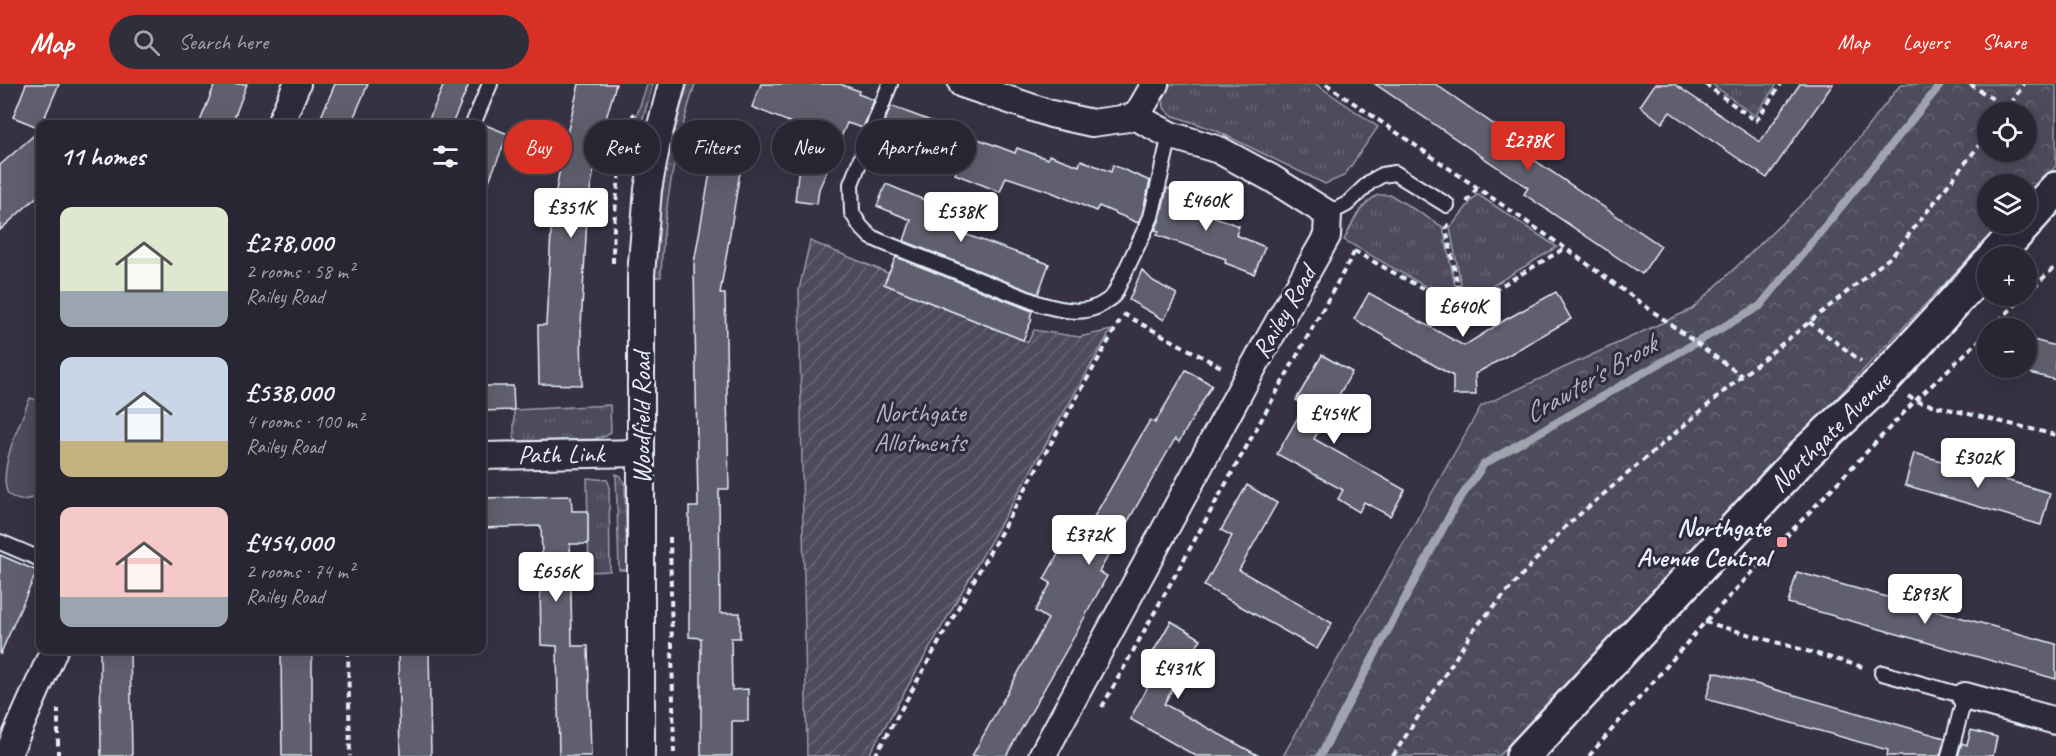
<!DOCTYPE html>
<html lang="en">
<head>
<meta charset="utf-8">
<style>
  :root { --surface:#282633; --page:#302e3b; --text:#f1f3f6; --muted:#a5a5ac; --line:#44434e; --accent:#d93025 }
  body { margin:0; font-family:Caveat,sans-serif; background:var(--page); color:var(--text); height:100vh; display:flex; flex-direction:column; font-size:22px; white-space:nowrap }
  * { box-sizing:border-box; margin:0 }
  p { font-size:20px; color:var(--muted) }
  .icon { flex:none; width:33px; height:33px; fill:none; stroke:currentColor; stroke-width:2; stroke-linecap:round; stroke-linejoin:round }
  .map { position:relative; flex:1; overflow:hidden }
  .details { position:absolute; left:36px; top:36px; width:450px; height:534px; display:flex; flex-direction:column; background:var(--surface); border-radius:12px; box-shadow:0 6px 24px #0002,0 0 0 2px var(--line) }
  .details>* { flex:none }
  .hud { position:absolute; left:504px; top:36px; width:570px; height:54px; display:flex; gap:12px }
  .controls { position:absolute; left:1977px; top:18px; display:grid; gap:12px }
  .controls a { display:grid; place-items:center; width:60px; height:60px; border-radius:50%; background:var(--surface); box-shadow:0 6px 24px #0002,0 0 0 2px var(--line); font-size:30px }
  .price { position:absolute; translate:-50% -51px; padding:0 14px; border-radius:6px; background:#fff; color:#222; font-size:20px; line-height:39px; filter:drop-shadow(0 2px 3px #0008) }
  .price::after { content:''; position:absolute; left:50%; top:36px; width:18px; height:14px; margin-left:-9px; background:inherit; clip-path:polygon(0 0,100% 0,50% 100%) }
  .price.active { background:var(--accent); color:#fff }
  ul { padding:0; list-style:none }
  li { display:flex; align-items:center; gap:18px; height:150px; padding:0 24px }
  li span { display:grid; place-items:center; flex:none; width:168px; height:120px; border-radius:12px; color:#555 }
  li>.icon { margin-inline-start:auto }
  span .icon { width:72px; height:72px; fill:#fffc; stroke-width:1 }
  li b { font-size:26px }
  h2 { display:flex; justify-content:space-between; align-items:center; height:72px; padding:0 24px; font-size:26px }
  .pill { padding:0 21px; border-radius:27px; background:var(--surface); box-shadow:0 6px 24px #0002,0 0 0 2px var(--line); font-size:21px; line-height:54px }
  .pill.active { background:var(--accent); color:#fff }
  header { display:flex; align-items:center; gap:36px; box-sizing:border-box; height:84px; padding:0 30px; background:var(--accent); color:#fff }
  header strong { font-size:28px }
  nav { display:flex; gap:33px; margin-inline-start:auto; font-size:21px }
  .search { width:420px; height:54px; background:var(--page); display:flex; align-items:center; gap:15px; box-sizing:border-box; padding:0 21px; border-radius:33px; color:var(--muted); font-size:22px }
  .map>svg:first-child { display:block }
  .grass { fill:url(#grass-tufts); stroke:#9a9eaa; stroke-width:1.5 }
  .forest { fill:url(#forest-crowns); stroke:#9a9eaa; stroke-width:1.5; fill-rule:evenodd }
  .park { fill:#4d4b5c; stroke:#9a9eaa; stroke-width:1.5 }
  .garden { fill:url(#garden-furrows); stroke:#9a9eaa; stroke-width:1.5 }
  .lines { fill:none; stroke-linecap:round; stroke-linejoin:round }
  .stream { stroke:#a0a4af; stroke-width:8 }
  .building { fill:#605e6e; stroke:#e8f1f8; stroke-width:1.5 }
  .service-casing { stroke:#e8f1f8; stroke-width:18 }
  .minor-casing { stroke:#e8f1f8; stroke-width:30 }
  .primary-casing { stroke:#e8f1f8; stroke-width:38 }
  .path { stroke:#e8f1f8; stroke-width:4; stroke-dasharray:6 4.5; stroke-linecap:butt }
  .service { stroke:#2f2a3d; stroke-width:14 }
  .minor { stroke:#2f2a3d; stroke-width:26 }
  .primary { stroke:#2f2a3d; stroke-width:33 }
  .poi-dot { fill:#ff9aa2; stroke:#2f2a3d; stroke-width:2 }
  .labels { text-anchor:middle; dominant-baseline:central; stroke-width:6; stroke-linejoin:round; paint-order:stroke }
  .street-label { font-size:26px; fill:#e8f1f8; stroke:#2f2a3d }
  .park-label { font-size:26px; fill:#b2b7c1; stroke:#2f2a3d }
  .poi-label { font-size:26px; font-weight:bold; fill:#e8f1f8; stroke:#2f2a3d; text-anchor:end }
  .water-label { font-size:27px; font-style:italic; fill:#b2b7c2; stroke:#2f2a3d }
</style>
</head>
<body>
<header>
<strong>Map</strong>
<div class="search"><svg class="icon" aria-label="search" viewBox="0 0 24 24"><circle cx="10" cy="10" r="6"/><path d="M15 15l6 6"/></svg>Search here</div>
<nav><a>Map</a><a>Layers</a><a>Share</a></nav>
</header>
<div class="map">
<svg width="2056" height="672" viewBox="0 0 2056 672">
  <defs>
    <pattern id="grass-tufts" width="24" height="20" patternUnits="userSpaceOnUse" patternTransform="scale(1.5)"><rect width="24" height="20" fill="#4d4b5c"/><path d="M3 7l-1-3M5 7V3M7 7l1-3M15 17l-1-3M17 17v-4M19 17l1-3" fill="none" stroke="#676574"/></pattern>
    <pattern id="forest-crowns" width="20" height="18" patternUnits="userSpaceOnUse" patternTransform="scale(1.5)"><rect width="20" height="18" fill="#4d4b5c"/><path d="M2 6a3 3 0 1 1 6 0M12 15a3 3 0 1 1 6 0" fill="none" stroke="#676574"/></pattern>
    <pattern id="garden-furrows" width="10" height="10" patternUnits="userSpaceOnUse" patternTransform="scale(1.5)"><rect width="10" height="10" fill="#4d4b5c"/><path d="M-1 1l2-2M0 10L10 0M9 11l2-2" fill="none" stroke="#676574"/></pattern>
  </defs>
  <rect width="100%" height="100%" fill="#363244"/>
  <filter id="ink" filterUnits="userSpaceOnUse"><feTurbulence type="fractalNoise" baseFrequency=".0167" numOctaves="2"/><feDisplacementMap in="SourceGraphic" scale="12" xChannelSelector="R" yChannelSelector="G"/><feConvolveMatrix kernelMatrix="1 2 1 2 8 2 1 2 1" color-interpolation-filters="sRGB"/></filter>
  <g filter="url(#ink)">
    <g class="grass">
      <polygon points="647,0 653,0 641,41 636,69 629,67 634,40"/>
      <path d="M688,0h7c-20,63 -32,127 -34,193h-6c1,-66 13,-130 33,-193z"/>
      <polygon points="1171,0 1316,0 1378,43 1344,92 1325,100 1215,46 1171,31 1164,24 1163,12"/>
      <polygon points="1712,0 1777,0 1755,32"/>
      <polygon points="1477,110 1557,163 1474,213 1464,216 1450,144"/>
      <path d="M1378,111h13l52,32 15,73 -7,1 -107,-61c9,-18 15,-35 34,-45z"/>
      <polygon points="610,321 611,348 606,352 594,355 516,357 514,353 514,326"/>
      <polygon points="616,390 621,392 625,401 627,486 619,486"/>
      <polygon points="587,394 607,396 609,400 610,487 589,488"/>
    </g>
    <path class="forest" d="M1901,0h155v82l-29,31 -1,-13h-38v40h13l-502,532h-216l198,-350 211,-97 130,-124zM1988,28h38v40h-38z"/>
    <path class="park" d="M30,314l10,3v103l-6,-7c-12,5 -17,4 -26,-3 -8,-16 3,-50 11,-69 4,-9 7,-18 11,-27z"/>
    <polygon class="garden" points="810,157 888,189 885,200 1028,258 1034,246 1079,253 1111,246 868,672 807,672 799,206"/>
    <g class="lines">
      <polyline class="stream" points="1320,672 1455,422 1484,380 1760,222 1941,0"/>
    </g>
    <g class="building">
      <polygon points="26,0 59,0 40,44 13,33"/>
      <polygon points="215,0 247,0 232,40 199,40"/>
      <polygon points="335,0 368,0 351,40 318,40"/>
      <polygon points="444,0 469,0 452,40 427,40"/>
      <polygon points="579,0 616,0 599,59 588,117 581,242 582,301 539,300 538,241 546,241 552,130 563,66"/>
      <polygon points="761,0 840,0 859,7 858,10 874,16 863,44 847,39 839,58 752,23"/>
      <polygon points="1375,0 1435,0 1534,68 1530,73 1661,162 1642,190 1524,110 1528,104"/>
      <polygon points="1655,0 1674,0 1760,58 1800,0 1833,0 1767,94 1670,28 1662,39 1640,22"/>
      <polygon points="891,22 1015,69 1017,64 1048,75 1049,71 1079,82 1081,76 1111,88 1113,81 1150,97 1142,130 1138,139 1099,122 1096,127 1051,108 1006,93 1000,108 955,90 959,80 880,50"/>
      <polygon points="483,40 508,50 482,114 482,43"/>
      <polygon points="40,46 40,110 0,146 0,81"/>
      <polygon points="715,60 744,64 720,210 725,210 729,405 719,405 720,529 740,529 740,554 731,554 732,606 748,605 748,637 732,637 732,672 701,672 701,554 689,553 689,423 698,423 694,179"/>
      <polygon points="800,73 831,78 819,105 817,120 795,117"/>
      <polygon points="886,100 941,123 936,136 965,146 964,150 1049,180 1038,210 904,157 911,136 877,122"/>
      <polygon points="1167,104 1211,120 1207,130 1239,142 1236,151 1265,163 1254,190 1225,179 1226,175 1157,151 1159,147 1155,146 1160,135"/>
      <polygon points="896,173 1032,227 1030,234 1032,235 1023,256 884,200"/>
      <polygon points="1142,186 1153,197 1177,210 1164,236 1129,216"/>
      <polygon points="1556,208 1571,235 1475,290 1476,311 1453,311 1453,292 1354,235 1369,209 1464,262 1505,236"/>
      <polygon points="2026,254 2056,262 2056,296 2026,288"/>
      <polygon points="1322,271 1352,288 1314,355 1405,406 1390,432 1364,418 1359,428 1338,415 1343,406 1277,370 1305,321 1296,316"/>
      <polygon points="1186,286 1212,301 1179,358 1175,355 1099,488 1107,492 1075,551 1006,672 972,672 1048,535 1035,527 1051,499 1044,495 1061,465 1072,471 1150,336 1155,339"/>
      <polygon points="482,302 513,302 514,326 482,327"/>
      <polygon points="1914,369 2050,409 2041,441 1905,401"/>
      <polygon points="1247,401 1277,419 1239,486 1332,539 1317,565 1204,502 1232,452 1221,446"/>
      <polygon points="571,412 572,427 588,427 588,460 570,460 572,562 588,562 591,672 559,672 557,562 541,561 540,500 543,500 541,442 482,444 482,414"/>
      <polygon points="0,471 37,487 0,571"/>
      <polygon points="1797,488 2056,560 2056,595 1788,519"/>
      <polygon points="1171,537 1201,555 1164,620 1259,672 1196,672 1130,635 1156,588 1145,582"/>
      <polygon points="100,566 130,566 132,672 101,672"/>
      <polygon points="281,566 312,566 312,672 282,672"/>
      <polygon points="398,566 429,566 431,672 400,672"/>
      <polygon points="1714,588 1945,654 1940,672 1887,672 1888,666 1706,615"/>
      <polygon points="1971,646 1997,653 1993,672 1958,672 1962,659 1967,661"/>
    </g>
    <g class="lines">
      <defs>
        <g id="service">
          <path d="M890,0l-39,100 1,29 9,14 10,10 11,5 158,62c27,8 52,13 74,-9l37,-78 19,-82"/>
          <polyline points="473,40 490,0"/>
          <polyline points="1328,130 1347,120 1370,98 1382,91 1395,89 1447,121"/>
          <polyline points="0,458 40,475"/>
          <polyline points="1882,589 1965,612 1949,672"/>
        </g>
        <g id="minor">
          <polyline points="962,0 1051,30 1092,39 1136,33 1170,51 1219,66 1271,94 1328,130 1327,152 1246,296 1042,672"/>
          <polyline points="1136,33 1155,0"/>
          <polyline points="280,40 297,0"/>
          <polyline points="482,372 641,369"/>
          <polyline points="1965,612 2056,637"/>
          <polyline points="7,672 54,566"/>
          <polyline points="641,672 641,191 648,105 658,53 672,0"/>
        </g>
        <g id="primary">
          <polyline points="2026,138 2056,105"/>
          <polyline points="1995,172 2025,140"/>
          <polyline points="1523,672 1803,372 1884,295 1988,181"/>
        </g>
      </defs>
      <use href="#service" class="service-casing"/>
      <use href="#minor" class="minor-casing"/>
      <use href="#primary" class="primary-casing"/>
      <g class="path">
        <polyline points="1326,0 1565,164 1742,292"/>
        <polyline points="1705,0 1756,37 1781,0"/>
        <polyline points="1970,0 2008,25"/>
        <polyline points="2005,28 2024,0"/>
        <polyline points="1467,118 1477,104"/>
        <polyline points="1449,140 1446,144 1462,222"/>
        <polyline points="1354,167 1451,220 1462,222 1474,218 1565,164"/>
        <path d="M613,179c0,-51 6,-102 21,-150"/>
        <polyline points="2026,210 2056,182"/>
        <polyline points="1123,230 1223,284"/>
        <polyline points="1809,238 1861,277"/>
        <polyline points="1991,244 2025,212"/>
        <polyline points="1908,312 1915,317 2056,351"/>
        <polyline points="670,453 674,672"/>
        <polyline points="1705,538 1863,583"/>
        <polyline points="348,566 350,672"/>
        <polyline points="1102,623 1355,167"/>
        <polyline points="58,672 58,625"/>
        <polyline points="875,672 1122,233"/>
        <polyline points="1393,672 1474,545 1565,443 1742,292 1893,171 1988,50"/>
        <polyline points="1589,672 1705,538 1915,317 1988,248"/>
      </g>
      <use href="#service" class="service"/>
      <use href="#minor" class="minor"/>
      <use href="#primary" class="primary"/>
    </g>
  </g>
  <rect class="poi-dot" x="1776" y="452" width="12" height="12" rx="3"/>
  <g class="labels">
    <g class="street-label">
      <text transform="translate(1284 228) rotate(-60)">Railey Road</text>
      <text transform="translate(641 334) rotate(-90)">Woodfield Road</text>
      <text transform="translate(1830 348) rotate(-45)">Northgate Avenue</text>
      <text transform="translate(561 370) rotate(-1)">Path Link</text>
    </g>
    <g class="park-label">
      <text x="920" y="328">Northgate<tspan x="920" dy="30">Allotments</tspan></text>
    </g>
    <g class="poi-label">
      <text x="1770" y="443">Northgate<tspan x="1770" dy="30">Avenue Central</tspan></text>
    </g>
    <g class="water-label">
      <text transform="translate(1590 295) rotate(-30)">Crawter's Brook</text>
    </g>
  </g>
</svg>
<div class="controls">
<a><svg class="icon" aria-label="locate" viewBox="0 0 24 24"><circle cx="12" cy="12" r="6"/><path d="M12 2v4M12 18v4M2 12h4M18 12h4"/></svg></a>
<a><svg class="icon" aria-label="layers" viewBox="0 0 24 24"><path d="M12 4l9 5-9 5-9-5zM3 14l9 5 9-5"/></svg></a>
<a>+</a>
<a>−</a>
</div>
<b class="price active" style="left:1528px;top:88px">£278K</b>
<b class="price" style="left:1206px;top:148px">£460K</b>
<b class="price" style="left:571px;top:155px">£351K</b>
<b class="price" style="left:961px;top:159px">£538K</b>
<b class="price" style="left:1463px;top:254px">£640K</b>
<b class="price" style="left:1334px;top:361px">£454K</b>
<b class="price" style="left:1978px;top:405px">£302K</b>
<b class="price" style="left:1089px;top:482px">£372K</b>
<b class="price" style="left:556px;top:519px">£656K</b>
<b class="price" style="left:1925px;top:541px">£893K</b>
<b class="price" style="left:1178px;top:616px">£431K</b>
<div class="hud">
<a class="pill active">Buy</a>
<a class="pill">Rent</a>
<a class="pill">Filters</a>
<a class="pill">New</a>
<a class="pill">Apartment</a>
</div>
<section class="details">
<h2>11 homes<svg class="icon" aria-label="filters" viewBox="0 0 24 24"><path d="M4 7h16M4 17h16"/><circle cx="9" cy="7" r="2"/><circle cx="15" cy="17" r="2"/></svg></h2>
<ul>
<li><span style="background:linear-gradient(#dfe7d0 70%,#9aa5b1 0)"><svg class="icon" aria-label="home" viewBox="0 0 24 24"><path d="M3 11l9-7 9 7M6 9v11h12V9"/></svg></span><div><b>£278,000</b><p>2 rooms · 58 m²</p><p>Railey Road</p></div></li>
<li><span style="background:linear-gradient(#c9d6e8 70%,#c2b280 0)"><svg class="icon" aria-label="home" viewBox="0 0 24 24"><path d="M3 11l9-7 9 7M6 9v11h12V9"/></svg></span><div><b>£538,000</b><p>4 rooms · 100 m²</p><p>Railey Road</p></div></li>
<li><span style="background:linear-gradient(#f6c9c9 75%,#9aa5b1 0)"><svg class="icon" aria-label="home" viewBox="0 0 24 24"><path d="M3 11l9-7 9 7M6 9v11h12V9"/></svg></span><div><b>£454,000</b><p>2 rooms · 74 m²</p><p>Railey Road</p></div></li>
</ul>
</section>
</div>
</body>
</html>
